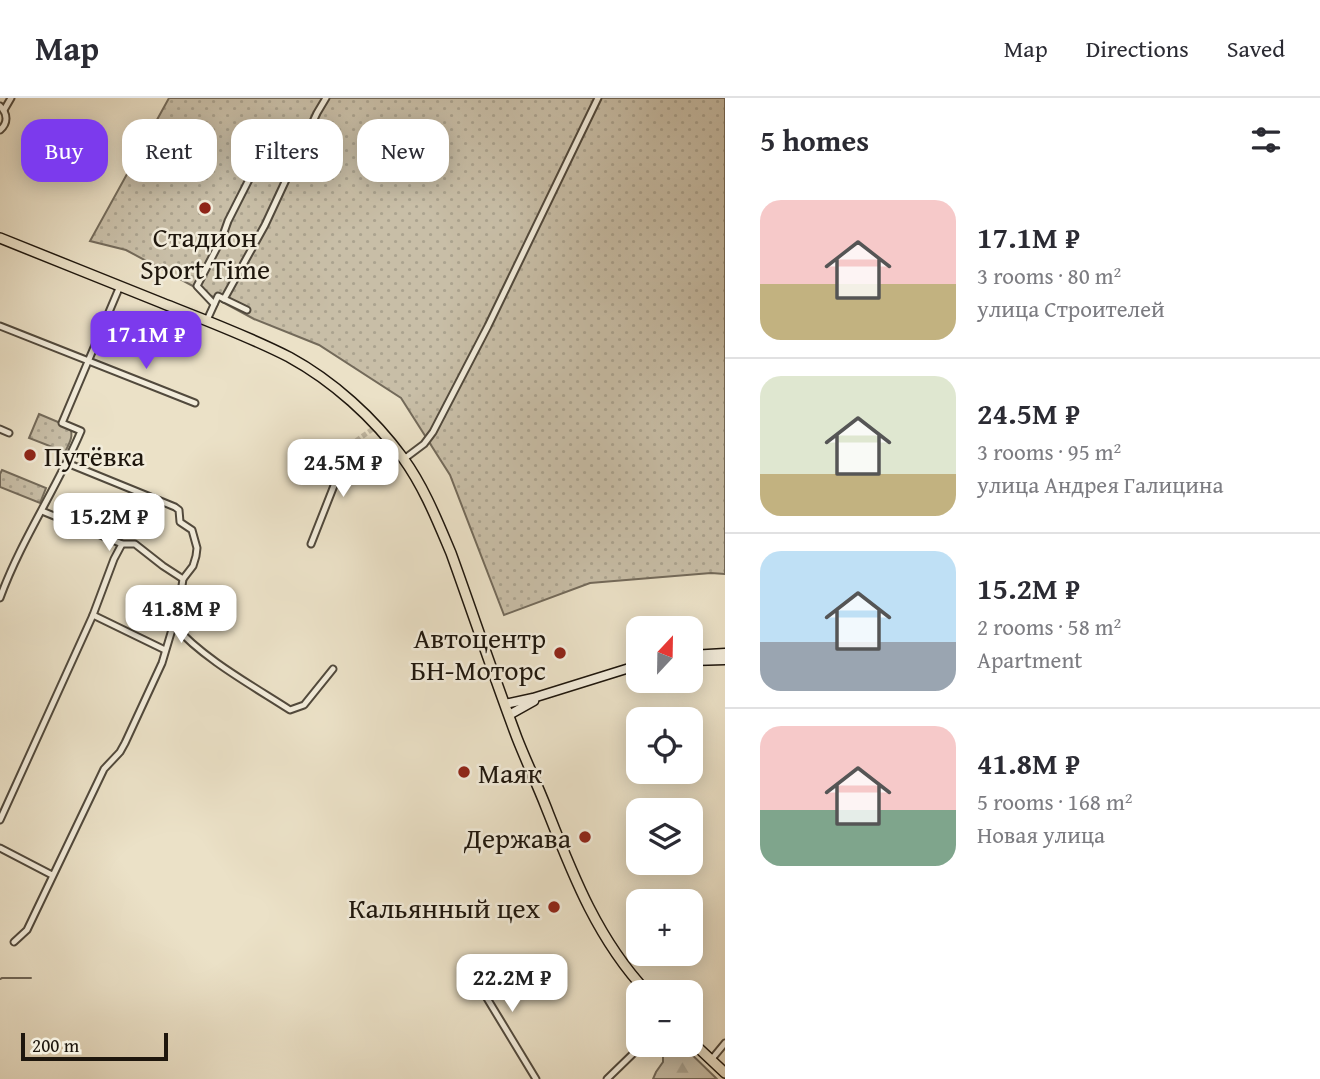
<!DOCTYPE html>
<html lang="en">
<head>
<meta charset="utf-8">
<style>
  :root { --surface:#fff; --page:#f7f7f7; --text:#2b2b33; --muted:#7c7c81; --line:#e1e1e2; --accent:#7c3aed }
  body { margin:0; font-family:"Gentium Book Plus",serif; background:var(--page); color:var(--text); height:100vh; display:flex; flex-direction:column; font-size:26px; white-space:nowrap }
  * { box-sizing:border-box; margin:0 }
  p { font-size:23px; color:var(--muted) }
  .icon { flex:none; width:38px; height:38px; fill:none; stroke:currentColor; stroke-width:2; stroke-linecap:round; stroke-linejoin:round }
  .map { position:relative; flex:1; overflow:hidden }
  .sheet { display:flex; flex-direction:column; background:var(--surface); width:595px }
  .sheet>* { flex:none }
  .guide { position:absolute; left:21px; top:21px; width:598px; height:63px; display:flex; gap:14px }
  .needle { width:46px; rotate:22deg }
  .controls { position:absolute; left:626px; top:518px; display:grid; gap:14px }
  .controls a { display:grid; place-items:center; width:77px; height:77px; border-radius:14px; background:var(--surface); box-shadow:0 4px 18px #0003; font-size:35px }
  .scale { position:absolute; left:21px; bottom:18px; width:147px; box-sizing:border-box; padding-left:7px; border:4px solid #1e160d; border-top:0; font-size:19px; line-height:24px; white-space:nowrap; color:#1e160d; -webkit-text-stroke:5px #f2ecdb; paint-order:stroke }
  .price { position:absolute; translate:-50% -60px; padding:0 16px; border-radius:14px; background:#fff; color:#222; font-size:23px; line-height:46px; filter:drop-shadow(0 2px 4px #0008) }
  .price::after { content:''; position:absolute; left:50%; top:42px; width:21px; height:16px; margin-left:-10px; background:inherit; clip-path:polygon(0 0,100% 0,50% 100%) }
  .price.selected { background:var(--accent); color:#fff }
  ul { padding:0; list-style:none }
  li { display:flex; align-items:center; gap:21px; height:175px; padding:0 35px }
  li+li { border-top:2px solid var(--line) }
  li span { display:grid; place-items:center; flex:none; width:196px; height:140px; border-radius:21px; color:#555 }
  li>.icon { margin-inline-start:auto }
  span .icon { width:84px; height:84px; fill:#fffc; stroke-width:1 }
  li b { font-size:30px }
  h2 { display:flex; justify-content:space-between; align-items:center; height:84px; padding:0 35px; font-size:30px }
  .tag { padding:0 24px; border-radius:21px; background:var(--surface); box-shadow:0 4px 18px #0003; font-size:24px; line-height:63px }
  .tag.selected { background:var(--accent); color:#fff }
  header { display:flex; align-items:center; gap:42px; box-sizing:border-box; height:98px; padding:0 35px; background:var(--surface); border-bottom:2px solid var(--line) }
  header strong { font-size:33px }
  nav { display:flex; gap:38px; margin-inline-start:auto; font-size:24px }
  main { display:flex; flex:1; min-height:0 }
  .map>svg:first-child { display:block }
  .forest { fill:url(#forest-firs); stroke:#736a5a; stroke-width:2 }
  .park { fill:url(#park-dots); stroke:#736a5a; stroke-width:2 }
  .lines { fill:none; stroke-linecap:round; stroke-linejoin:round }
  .stream { stroke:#6f6657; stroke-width:2 }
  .minor-tunnel { stroke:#c2b8a2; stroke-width:5; stroke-dasharray:5 2.5; stroke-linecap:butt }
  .minor-casing { stroke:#51493c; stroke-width:9 }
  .secondary-casing { stroke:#1e160d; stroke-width:11 }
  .primary-casing { stroke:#1e160d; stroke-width:12 }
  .minor { stroke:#f2ecdb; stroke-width:5 }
  .secondary { stroke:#f2ecdb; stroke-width:8 }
  .primary { stroke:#ebe1c7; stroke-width:9 }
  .poi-dot { fill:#8f2418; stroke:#f2ecdb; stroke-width:2.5 }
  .labels { text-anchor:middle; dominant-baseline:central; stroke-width:5; stroke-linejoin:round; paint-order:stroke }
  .poi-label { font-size:28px; fill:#1e160d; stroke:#f2ecdb; text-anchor:end }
</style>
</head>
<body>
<header>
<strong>Map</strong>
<nav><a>Map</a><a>Directions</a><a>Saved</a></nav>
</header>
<main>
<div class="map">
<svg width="725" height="981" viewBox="0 0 725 981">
  <defs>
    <pattern id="forest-firs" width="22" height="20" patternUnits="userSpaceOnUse" patternTransform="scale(1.75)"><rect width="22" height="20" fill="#c8bea7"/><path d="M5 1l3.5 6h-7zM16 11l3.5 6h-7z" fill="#aba38f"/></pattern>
    <pattern id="park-dots" width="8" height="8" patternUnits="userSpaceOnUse" patternTransform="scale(1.75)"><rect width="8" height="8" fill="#c8bea7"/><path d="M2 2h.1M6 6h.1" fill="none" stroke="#aba38f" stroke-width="1.8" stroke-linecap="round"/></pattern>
  </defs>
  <rect width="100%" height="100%" fill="#ebe1c7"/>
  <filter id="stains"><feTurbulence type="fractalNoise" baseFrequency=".00286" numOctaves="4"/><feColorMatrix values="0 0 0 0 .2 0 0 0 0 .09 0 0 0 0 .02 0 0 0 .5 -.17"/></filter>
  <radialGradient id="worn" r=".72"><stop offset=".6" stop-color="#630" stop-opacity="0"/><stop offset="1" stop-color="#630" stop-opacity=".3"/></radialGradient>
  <polygon class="forest" points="663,947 682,947 717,981 653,981 656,974 663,964"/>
  <g class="park">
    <polygon points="169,0 725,0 725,476 711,475 590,485 504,517 450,377 401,300 319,247 254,221 126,152 90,143"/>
    <path d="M39,316l31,13c4,9 -1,17 -5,25l-36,-14z"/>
    <polygon points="2,372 46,390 40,405 0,389 0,376"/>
  </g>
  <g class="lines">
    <polyline class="stream" points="0,881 2,880 31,880"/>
    <polyline class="minor-tunnel" points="350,347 377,328"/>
    <defs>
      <g id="minor">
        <path d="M0,8c8,8 8,17 0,24"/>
        <polyline points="4,12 11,0"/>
        <polyline points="224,201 265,127 317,15 326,0"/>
        <polyline points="214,206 197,188 222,140 228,123 264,52"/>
        <polyline points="207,222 218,198 247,212"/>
        <polyline points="0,228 195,305"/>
        <polyline points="0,331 9,335"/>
        <polyline points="404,361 424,346 433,334 488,228 598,0"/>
        <polyline points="42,413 115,443 122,446 135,446 163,468 183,481"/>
        <polyline points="311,446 350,347"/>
        <path d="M0,500c21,-58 57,-110 81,-167l-19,-8 58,-137"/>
        <polyline points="93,517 165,552"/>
        <path d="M174,527c28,33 79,61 116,85l14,-5 29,-36"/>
        <polyline points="0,722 93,517 114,461 122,446"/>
        <polyline points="0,750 52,777"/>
        <polyline points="14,844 27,832 104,671 120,654 125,645 162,565 179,508 183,481 193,468 196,458 197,450 192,432 180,424 179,412 175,409 67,365"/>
        <polyline points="465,864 536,981"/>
        <polyline points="711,962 725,945"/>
        <polyline points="607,981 642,947"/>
      </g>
      <g id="secondary">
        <polyline points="691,557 725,555"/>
        <polyline points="691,563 725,562"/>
        <polyline points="505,606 533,600 639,567"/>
        <polyline points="509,617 534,603"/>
      </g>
      <g id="primary">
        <path d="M0,140c54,22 108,43 162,65 43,17 86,33 127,54 44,24 85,61 114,101 21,29 34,62 48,95 22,61 43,124 66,185 9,23 20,46 29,69 26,66 51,132 101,185"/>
        <polyline points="691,943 725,975"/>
      </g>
    </defs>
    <use href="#minor" class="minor-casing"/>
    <use href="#secondary" class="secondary-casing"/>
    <use href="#primary" class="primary-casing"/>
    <use href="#minor" class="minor"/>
    <use href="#secondary" class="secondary"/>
    <use href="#primary" class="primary"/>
  </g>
  <g class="poi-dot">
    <circle cx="205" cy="110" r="7"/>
    <circle cx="30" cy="357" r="7"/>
    <circle cx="560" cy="555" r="7"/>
    <circle cx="464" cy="674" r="7"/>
    <circle cx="585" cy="739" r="7"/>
    <circle cx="554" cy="809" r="7"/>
  </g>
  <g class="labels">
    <g class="poi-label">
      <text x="205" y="138" text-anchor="middle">Стадион<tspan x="205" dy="32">Sport Time</tspan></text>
      <text x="44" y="357" text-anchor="start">Путёвка</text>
      <text x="546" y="539">Автоцентр<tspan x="546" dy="32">БН-Моторс</tspan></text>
      <text x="478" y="674" text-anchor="start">Маяк</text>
      <text x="571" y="739">Держава</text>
      <text x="540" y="809">Кальянный цех</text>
    </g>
  </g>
  <rect width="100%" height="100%" filter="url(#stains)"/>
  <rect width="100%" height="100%" fill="url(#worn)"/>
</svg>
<div class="controls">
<a><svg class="needle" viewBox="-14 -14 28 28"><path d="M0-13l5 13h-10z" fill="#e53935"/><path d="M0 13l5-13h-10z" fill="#7c7c81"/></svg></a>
<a><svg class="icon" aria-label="locate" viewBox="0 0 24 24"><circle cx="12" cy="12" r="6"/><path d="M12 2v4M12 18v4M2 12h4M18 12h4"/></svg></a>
<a><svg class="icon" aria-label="layers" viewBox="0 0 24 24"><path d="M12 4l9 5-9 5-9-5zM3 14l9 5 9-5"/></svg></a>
<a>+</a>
<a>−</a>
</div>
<div class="scale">200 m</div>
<b class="price selected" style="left:146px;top:273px">17.1M ₽</b>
<b class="price" style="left:343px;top:401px">24.5M ₽</b>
<b class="price" style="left:109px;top:455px">15.2M ₽</b>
<b class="price" style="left:181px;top:547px">41.8M ₽</b>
<b class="price" style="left:512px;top:916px">22.2M ₽</b>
<div class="guide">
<a class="tag selected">Buy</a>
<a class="tag">Rent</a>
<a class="tag">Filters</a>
<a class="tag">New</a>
</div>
</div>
<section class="sheet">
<h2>5 homes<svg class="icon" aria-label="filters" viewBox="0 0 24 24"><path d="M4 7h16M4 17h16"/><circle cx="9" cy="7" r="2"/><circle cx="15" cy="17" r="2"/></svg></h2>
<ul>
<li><span style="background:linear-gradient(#f6c9c9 60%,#c2b280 0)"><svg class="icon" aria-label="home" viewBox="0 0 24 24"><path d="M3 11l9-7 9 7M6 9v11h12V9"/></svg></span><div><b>17.1M ₽</b><p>3 rooms · 80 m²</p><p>улица Строителей</p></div></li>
<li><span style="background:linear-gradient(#dfe7d0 70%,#c2b280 0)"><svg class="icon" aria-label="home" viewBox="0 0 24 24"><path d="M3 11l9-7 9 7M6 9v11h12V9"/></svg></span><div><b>24.5M ₽</b><p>3 rooms · 95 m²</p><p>улица Андрея Галицина</p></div></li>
<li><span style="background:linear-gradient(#bfe0f5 65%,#9aa5b1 0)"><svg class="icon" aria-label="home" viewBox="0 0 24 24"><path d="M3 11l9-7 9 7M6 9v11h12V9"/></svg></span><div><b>15.2M ₽</b><p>2 rooms · 58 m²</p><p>Apartment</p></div></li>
<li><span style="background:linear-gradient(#f6c9c9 60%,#7fa58c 0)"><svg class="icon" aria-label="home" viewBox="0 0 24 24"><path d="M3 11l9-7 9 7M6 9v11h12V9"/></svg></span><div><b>41.8M ₽</b><p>5 rooms · 168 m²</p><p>Новая улица</p></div></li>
</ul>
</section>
</main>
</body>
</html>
